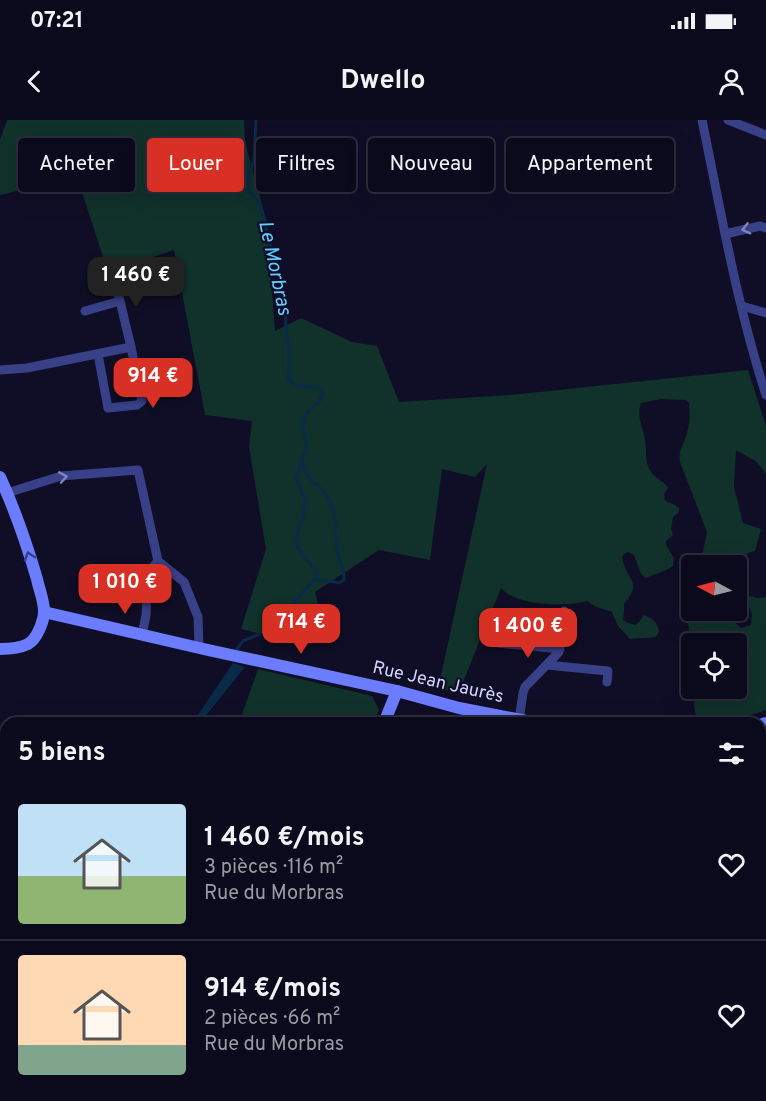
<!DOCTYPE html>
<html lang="fr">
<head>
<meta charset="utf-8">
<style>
  :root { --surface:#0b0a1c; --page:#191829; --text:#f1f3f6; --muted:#9a9aa3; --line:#2b2b3b; --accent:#d93025 }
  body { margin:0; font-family:Overpass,sans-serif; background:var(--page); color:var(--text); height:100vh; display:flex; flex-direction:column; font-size:22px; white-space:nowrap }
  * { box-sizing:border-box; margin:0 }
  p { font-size:20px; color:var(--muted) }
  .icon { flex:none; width:33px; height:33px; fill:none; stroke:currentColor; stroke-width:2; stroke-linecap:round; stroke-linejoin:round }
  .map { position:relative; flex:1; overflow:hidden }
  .drawer { position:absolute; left:0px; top:597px; width:766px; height:384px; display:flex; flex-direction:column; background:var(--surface); border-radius:18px 18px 0 0; box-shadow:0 6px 24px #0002,0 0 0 2px var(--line) }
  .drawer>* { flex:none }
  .banner { position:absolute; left:18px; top:18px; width:730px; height:54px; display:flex; gap:12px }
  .needle { width:39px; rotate:277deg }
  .controls { position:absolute; left:681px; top:435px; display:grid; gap:12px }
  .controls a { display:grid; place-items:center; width:66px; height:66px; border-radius:6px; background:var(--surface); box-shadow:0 6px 24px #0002,0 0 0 2px var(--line); font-size:30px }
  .price { position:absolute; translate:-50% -51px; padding:0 14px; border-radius:12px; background:var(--accent); color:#fff; font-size:20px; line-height:39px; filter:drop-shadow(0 2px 3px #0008) }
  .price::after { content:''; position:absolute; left:50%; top:36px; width:18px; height:14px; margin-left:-9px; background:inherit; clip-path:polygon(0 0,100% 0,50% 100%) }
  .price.on { background:#222; color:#fff }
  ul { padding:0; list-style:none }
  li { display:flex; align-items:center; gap:18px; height:150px; padding:0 18px }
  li+li { border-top:2px solid var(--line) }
  li span { display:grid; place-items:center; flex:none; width:168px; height:120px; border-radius:6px; color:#555 }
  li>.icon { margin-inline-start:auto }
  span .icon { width:72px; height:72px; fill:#fffc; stroke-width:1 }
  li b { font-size:26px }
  h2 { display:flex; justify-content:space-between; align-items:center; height:72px; padding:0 18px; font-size:26px }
  .pill { padding:0 21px; border-radius:6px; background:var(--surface); box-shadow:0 6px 24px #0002,0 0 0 2px var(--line); font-size:21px; line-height:54px }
  .pill.on { background:var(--accent); color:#fff }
  .status { display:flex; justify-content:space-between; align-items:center; height:42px; padding:0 30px; background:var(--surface); direction:ltr }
  .status svg { height:16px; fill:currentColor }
  header { display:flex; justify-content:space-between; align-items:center; height:78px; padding:0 18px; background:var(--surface); font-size:27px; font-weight:700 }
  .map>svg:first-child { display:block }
  .green { fill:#11312b }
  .water { fill:#0a2a49 }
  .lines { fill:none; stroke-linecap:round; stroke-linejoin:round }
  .stream { stroke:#0a2a49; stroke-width:3 }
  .street { stroke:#384087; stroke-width:9 }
  .secondary { stroke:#6b7cff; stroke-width:12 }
  .oneway { stroke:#7e83bd }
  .oneway2 { stroke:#383f88 }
  .labels { text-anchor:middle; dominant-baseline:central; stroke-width:4.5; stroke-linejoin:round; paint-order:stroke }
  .street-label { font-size:18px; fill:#d4d5ff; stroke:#0f0e26 }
  .water-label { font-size:20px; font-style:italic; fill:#62cdff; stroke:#0f0e26 }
</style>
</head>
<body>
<div class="status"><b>07:21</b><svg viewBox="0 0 49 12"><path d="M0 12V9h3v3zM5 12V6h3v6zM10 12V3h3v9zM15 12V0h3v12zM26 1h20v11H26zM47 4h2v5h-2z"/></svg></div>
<header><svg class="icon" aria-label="back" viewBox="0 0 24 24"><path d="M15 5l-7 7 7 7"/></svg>Dwello<svg class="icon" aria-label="person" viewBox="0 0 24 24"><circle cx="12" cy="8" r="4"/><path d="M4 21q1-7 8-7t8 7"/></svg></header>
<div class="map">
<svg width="766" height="981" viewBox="0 0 766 981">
  <rect width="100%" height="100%" fill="#0f0e26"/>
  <g class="green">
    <path d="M7,0h237l1,22 21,77 9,112 26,-13 51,24 25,4 22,56 112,-7 237,-25 18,56v48l-9,-12 -21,-12 -2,37 9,36 18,6 -6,22 -26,8 -1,6h-28l7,-33 -27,-70c-2,-12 4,-18 7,-29 3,-11 3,-19 2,-30l-3,-3 -25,-1 -20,4c-5,13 2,24 4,37 2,11 -1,21 6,32 5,7 13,9 17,16l-4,6 1,7 10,4 4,3v4l-6,5 -2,12 2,6 -7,6v4l8,13 -1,8c-8,6 -17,7 -27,12l-5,-4 -7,-19 -6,-3 -4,2 -2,3c4,25 22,23 2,47v8l-1,8 3,2 9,3 4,-3 5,-7c9,4 13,6 15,17l-3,5 -26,2 -12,-13 -6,-14 -18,-6 -7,-5c-21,6 -71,5 -86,-13l-42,104 -21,-3 49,-225 -12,13 -33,-8 -12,91 -51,-10 -64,42 4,16 -18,36 -60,-15 25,-80 -17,-102 3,-26 -47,-6 -31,-165 -66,22 -31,-95 -77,18v-55z"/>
    <path d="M751,476l6,2 9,-1v113c-20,8 -49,12 -69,8 -5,-14 -4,-20 7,-29l32,-1v-44h-44l-1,2 -3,-23 3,-20 1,7 31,1 18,17 10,-3 1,-11 -5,-12 1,-5z"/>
    <polygon points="258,549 372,576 379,590 374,603 239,603"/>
    <polygon points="760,710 766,710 766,835 761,853"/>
    <polygon points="468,975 517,975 516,981 473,981 472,978"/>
    <polygon points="628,975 741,975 754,980 639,981"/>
  </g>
  <polygon class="water" points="233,543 245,547 244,548 208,593 198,603 189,603 200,592"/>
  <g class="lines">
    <g class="stream">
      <path d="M303,344c3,18 17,19 25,33 9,16 6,38 10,55 1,10 7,18 6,28l-5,3 -15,-3 -4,1 -4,-2"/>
      <polyline points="237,529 243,521 269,510 316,458 316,450 303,436 295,422 303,395 305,379 296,359 307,325 303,306 304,296 320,281 323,272 320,268 296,265 288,258 289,229 286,209 285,183 260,85 248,69 248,60 254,39 256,0"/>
    </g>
    <g class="street">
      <path d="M702,0c19,92 35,186 64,275"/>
      <polyline points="728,0 766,15"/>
      <polyline points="725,114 760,106 766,108"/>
      <polyline points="114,156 131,227"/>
      <polyline points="742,186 766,193"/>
      <polyline points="85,191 120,181"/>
      <polyline points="0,250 27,248 131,227 142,281 137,285 108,288 98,234"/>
      <polyline points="7,373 61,356 138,350 158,441 184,462 198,497 199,528"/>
      <polyline points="142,515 146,495 147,469 151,449 158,441"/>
      <polyline points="498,523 560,529"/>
      <polyline points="547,545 608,551 607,562"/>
      <polyline points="519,600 523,573 525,567 559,532 564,491"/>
    </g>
    <g class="secondary">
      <path d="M0,357c15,33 27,68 37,102 2,10 7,22 7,32 0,10 -7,28 -16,33 -8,4 -20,5 -28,5"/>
      <polyline points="44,492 208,530 397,571 459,588 537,603"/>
      <polyline points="384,603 397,571"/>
      <polyline points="760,605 766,603"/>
      <polyline points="450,975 453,981"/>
    </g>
  </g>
  <defs><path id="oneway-chevron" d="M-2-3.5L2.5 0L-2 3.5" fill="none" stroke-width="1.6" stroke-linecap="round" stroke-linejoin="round" transform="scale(1.5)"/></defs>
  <g class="oneway">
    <use href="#oneway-chevron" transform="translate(746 109) rotate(166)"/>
    <use href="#oneway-chevron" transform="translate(63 357) rotate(-10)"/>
  </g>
  <use class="oneway2" href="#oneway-chevron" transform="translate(29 436) rotate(-108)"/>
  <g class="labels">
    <g class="street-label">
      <text transform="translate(438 563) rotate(13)">Rue Jean Jaurès</text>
    </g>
    <g class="water-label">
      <text transform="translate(274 148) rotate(78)">Le Morbras</text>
    </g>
  </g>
</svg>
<div class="controls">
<a><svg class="needle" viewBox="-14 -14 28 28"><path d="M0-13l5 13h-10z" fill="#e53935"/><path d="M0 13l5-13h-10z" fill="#9a9aa3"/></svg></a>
<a><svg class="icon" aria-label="locate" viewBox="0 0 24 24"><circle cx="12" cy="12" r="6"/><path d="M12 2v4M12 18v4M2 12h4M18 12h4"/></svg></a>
</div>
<b class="price on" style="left:136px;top:188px">1 460 €</b>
<b class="price" style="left:153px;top:289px">914 €</b>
<b class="price" style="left:125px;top:495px">1 010 €</b>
<b class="price" style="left:301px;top:535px">714 €</b>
<b class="price" style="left:528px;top:539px">1 400 €</b>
<div class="banner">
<a class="pill">Acheter</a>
<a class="pill on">Louer</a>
<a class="pill">Filtres</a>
<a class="pill">Nouveau</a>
<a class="pill">Appartement</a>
</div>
<section class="drawer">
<h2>5 biens<svg class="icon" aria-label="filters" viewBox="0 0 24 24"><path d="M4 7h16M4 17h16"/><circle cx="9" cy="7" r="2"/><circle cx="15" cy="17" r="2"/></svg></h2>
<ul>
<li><span style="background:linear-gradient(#bfe0f5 60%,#8fb573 0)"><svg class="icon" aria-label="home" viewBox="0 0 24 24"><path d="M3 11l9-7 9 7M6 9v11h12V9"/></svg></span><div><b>1 460 €/mois</b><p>3 pièces · 116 m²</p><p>Rue du Morbras</p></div><svg class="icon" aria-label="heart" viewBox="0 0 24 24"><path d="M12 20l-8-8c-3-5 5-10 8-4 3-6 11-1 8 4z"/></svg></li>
<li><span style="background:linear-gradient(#ffd9b3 75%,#7fa58c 0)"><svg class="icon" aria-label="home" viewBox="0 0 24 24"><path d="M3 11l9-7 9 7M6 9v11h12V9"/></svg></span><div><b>914 €/mois</b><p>2 pièces · 66 m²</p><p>Rue du Morbras</p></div><svg class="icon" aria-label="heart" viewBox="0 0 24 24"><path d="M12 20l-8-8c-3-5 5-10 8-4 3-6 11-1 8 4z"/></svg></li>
</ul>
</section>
</div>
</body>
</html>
